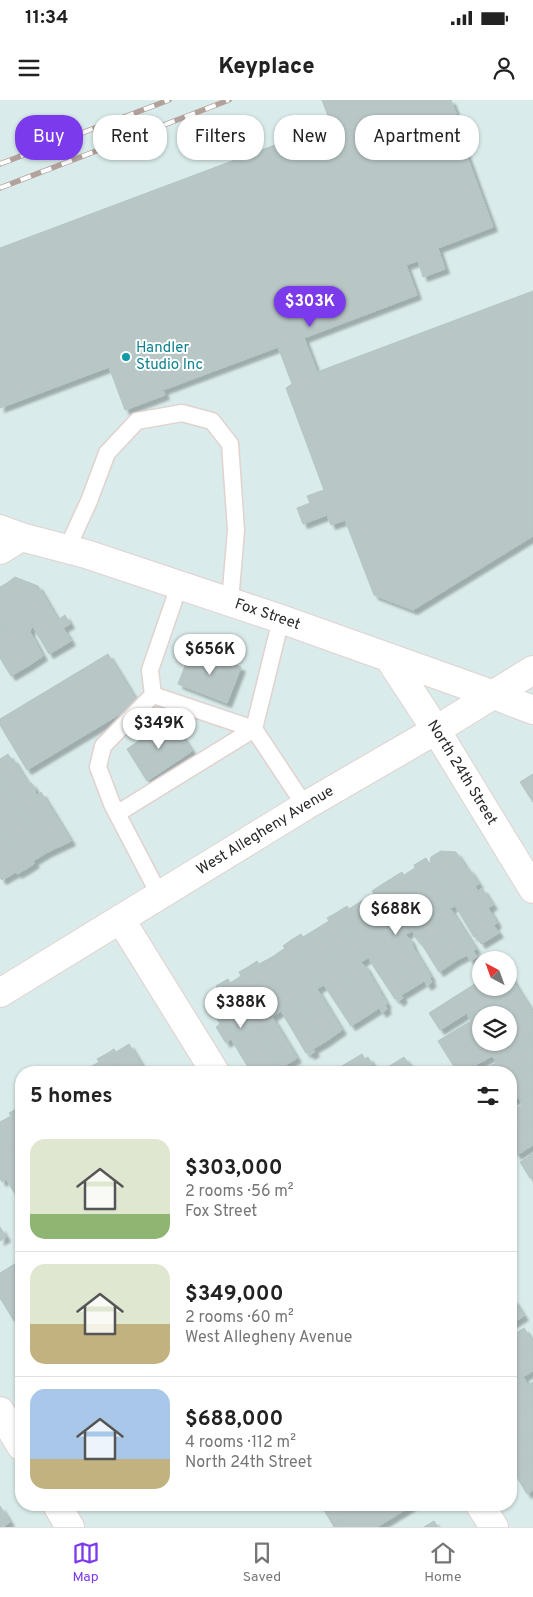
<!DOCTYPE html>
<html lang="en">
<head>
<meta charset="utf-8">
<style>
  :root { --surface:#fff; --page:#f6f6f6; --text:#222; --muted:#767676; --line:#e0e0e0; --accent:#7c3aed }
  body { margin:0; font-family:Overpass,sans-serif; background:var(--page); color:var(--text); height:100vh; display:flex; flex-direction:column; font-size:19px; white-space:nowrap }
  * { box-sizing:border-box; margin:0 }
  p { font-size:16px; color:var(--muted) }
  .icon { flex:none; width:28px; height:28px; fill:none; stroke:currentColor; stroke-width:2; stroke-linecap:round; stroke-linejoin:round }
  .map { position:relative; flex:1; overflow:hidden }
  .details { position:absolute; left:15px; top:966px; width:502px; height:445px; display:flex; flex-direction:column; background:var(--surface); border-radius:20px; box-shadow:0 1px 4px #0004 }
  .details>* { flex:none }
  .hud { position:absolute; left:15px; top:15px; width:504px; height:45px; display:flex; gap:10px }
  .needle { width:32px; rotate:319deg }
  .controls { position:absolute; left:472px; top:851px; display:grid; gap:10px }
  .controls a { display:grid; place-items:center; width:45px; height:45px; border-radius:50%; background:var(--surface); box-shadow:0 1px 4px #0004; font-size:25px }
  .price { position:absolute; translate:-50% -42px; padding:0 11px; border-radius:18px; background:#fff; color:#222; font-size:16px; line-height:32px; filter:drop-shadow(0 1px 2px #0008) }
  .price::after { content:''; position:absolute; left:50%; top:30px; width:15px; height:11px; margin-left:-8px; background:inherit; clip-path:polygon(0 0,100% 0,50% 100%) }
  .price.current { background:var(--accent); color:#fff }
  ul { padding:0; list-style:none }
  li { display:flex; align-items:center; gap:15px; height:125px; padding:0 15px }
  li+li { border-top:1px solid var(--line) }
  li span { display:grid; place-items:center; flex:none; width:140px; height:100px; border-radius:15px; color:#555 }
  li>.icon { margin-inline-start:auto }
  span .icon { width:60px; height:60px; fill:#fffc; stroke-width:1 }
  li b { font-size:21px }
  h2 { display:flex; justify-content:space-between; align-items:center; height:60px; padding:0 15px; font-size:21px }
  .chip { padding:0 18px; border-radius:20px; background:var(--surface); box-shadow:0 1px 4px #0004; font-size:18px; line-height:45px }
  .chip.current { background:var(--accent); color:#fff }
  .status { display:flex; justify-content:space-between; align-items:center; height:35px; padding:0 25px; background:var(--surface); direction:ltr }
  .status svg { height:14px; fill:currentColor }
  header { display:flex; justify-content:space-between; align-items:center; height:65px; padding:0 15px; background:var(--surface); font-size:22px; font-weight:800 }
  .dock { display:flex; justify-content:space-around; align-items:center; height:70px; border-top:1px solid var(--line); background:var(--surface); font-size:14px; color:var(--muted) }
  .dock a { display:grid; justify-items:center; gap:2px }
  .dock .current { color:var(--accent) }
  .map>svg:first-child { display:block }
  .building { fill:#b9c6c6; stroke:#b3c5c6; filter:url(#shadow) }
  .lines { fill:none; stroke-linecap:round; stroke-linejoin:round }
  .service-casing { stroke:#e1d2ce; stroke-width:19 }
  .minor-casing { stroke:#e1d2ce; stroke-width:30 }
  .tertiary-casing { stroke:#e1d2ce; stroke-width:30 }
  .secondary-casing { stroke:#e1d2ce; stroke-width:30 }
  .service { stroke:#fff; stroke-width:16 }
  .minor { stroke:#fff; stroke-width:28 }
  .tertiary { stroke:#fff; stroke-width:28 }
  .secondary { stroke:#fff; stroke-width:28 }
  .rail-casing { stroke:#b3a19c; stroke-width:5.5 }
  .rail { stroke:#fff; stroke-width:4; stroke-dasharray:11; stroke-linecap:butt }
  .culture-dot { fill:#0f9aa8; stroke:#fff; stroke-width:2 }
  .labels { text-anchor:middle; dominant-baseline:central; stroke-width:4; stroke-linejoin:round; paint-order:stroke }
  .culture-label { font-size:15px; fill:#0d838f; stroke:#fff; text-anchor:start }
  .street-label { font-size:15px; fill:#282828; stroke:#fff }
</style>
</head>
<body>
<div class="status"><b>11:34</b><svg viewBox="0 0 49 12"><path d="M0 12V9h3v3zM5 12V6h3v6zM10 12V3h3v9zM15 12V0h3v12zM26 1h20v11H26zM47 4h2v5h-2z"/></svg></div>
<header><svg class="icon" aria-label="menu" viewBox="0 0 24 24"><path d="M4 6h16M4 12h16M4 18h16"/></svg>Keyplace<svg class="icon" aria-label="person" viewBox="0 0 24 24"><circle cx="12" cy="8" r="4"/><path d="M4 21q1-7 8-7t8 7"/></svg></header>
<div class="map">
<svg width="533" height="1427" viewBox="0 0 533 1427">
  <defs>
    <filter id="shadow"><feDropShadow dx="4.5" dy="4.5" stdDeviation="1" flood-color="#0004"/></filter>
  </defs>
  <rect width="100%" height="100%" fill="#d9ebea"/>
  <g class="building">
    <polygon points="322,0 451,0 461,27 457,29 493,127 438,148 445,169 423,177 418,161 406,165 417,195 304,238 317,272 533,191 533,436 413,510 374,495 345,420 331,425 327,415 303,424 297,408 310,403 307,396 324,390 286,288 292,284 278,247 163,290 165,295 125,310 109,267 0,308 0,148 331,24"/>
    <polygon points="15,477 38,486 58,520 65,515 70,524 63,528 71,541 49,554 7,483"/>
    <polygon points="7,483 32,525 30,532 43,556 28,566 0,520 0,487"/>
    <polygon points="0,520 28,566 11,576 0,558"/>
    <polygon points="192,548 241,567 227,603 178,584"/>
    <polygon points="108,554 138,603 27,670 0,625 0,619"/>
    <polygon points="171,619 192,651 147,681 127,649"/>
    <polygon points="8,654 11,659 13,659 26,680 32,684 35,689 36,696 41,692 71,741 46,753 0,676 0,659"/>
    <polygon points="533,674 533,702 520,682"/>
    <polygon points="0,678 46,753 33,761 35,763 26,769 0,727"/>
    <polygon points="0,727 26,769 17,774 16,772 2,780 0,778"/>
    <polygon points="441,751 456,752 467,769 469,769 479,784 475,786 478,791 482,788 493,805 488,808 497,823 494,826 499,833 481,844 476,835 474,837 430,764 431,757"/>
    <polygon points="426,758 455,806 450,808 476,849 473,851 477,857 470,861 467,855 457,860 404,775 415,768 414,765"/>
    <polygon points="402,772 457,860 439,872 423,846 414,836 413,830 410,832 381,785"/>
    <polygon points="381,785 410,832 405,835 410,839 414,849 431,877 429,877 432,882 427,886 424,881 413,888 360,802 374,794 372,791"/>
    <polygon points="360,802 413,888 401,895 403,898 399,902 397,898 395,899 370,861 369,857 366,859 336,813 347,806 349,809"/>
    <polygon points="336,813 366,859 361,862 365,866 387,904 385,905 387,909 382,913 379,908 370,914 316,829 329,821 327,818"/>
    <polygon points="316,829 370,914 351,926 324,885 320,887 291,840 301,834 303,837"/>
    <polygon points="291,840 320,887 317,889 342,930 325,942 272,857 285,848 283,846"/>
    <polygon points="272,857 325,942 313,949 315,952 310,955 308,952 306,953 281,911 276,914 248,867 257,861 259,864"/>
    <polygon points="248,867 276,914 272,917 297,958 281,968 230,883 241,876 239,872"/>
    <polygon points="509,873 518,889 469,918 467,913 440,930 429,913 481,880 481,888 509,888"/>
    <polygon points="228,879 281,968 274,972 251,972 231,939 226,943 216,927 220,924 205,898 218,890 216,886"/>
    <polygon points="518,889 531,909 509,922 509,915 481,915 481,938 448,957 438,941 471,921 469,918"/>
    <polygon points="531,909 533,913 533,937 495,960 492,956 463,972 452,972 451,971 455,968 448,957 481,938 481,942 509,942 509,922"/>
    <polygon points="533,937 533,965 511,978 511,972 480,972 496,963 495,960"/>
    <polygon points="129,944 146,972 118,972 106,954 114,949 116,952"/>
    <polygon points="106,954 118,972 87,972 85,970 99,962 97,959"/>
    <polygon points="362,954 365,959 368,957 373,965 370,966 373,970 369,972 332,972"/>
    <polygon points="404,957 415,972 380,972"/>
    <polygon points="533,965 533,992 520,1000 518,998 511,1002 511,978"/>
    <polygon points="533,992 533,1021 511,1033 511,1011 522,1005 520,1000"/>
    <polygon points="18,1008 21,1014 21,1063 0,1028 0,1022 11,1016 9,1013"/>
    <polygon points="533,1021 533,1045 517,1055 511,1046 511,1033"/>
    <polygon points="0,1028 21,1063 21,1104 6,1079 2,1082 0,1079"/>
    <polygon points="533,1054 533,1076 530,1078 520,1062"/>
    <polygon points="0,1127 6,1137 0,1141"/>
    <polygon points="21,1160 21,1189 2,1201 0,1199 0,1173"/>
    <polygon points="21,1189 21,1217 14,1221 2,1201"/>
    <polygon points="513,1199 524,1216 511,1224 511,1200"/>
    <polygon points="524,1228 533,1242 533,1246 511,1260 511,1236"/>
    <polygon points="533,1246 533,1271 523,1277 525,1280 511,1288 511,1260"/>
    <polygon points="525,1280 528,1285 533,1282 533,1305 511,1318 511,1288"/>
    <polygon points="533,1305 533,1333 511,1347 511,1318"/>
    <polygon points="533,1333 533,1361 512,1374 511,1347"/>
    <polygon points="533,1361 533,1390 527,1394 514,1372"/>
    <polygon points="326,1405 366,1405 333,1425 322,1407"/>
    <polygon points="366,1405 413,1405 377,1427 334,1427 333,1425"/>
    <polygon points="0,1406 10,1422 2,1427 0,1427"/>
    <polygon points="434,1421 438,1427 424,1427"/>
  </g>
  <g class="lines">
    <defs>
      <g id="service">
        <polyline points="67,449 89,401 107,353 137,321 182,313 212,321 230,344 236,430 230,502"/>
        <polyline points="153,595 254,629 281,519"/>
        <polyline points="118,713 254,629 305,706"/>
        <polyline points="160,796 112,704 98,667 103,646 153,595 150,570 179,486"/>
      </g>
      <g id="minor">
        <polyline points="0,450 21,437"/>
        <path id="s1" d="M389,558l47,72 97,159"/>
        <polyline points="494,595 533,610"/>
        <polyline points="121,820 215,972"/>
        <polyline points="0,1311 21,1346"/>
        <polyline points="57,1405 70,1427"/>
        <polyline points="480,1405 494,1427"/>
      </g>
      <g id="tertiary">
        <path id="s2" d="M0,429l21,8 65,17 195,65 213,76"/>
      </g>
      <g id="secondary">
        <path id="s3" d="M0,893l305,-187 131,-76 97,-60"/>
      </g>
    </defs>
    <use href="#service" class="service-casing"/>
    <use href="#minor" class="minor-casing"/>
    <use href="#tertiary" class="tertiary-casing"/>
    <use href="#secondary" class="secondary-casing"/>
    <use href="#service" class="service"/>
    <use href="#minor" class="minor"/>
    <use href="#tertiary" class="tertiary"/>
    <use href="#secondary" class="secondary"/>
    <defs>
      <g id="rail">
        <polyline points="0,64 169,0"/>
        <polyline points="0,88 229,0"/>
      </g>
    </defs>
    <use href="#rail" class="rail-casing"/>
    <use href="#rail" class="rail"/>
  </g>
  <circle class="culture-dot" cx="126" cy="257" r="5"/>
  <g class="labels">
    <g class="culture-label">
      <text x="136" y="248">Handler<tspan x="136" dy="17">Studio Inc</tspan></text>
    </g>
    <g class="street-label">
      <text stroke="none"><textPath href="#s2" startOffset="281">Fox Street</textPath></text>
      <text stroke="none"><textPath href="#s1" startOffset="136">North 24th Street</textPath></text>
      <text stroke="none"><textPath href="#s3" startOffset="311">West Allegheny Avenue</textPath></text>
    </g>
  </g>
</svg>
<div class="controls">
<a><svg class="needle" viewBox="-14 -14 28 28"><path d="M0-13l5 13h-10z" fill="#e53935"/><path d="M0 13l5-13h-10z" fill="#767676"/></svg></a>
<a><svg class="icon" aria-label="layers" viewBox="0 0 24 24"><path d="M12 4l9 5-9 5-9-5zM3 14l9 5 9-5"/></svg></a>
</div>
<b class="price current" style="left:310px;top:228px">$303K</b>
<b class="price" style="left:210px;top:576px">$656K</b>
<b class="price" style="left:159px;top:650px">$349K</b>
<b class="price" style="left:396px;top:836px">$688K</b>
<b class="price" style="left:241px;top:929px">$388K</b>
<div class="hud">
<a class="chip current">Buy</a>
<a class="chip">Rent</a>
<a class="chip">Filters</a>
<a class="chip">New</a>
<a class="chip">Apartment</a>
</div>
<section class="details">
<h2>5 homes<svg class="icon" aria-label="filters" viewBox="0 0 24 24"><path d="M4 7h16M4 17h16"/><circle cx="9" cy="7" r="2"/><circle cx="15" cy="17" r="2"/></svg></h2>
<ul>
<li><span style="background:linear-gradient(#dfe7d0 75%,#8fb573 0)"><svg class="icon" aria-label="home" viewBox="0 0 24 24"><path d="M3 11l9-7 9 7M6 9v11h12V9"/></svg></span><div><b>$303,000</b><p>2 rooms · 56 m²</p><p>Fox Street</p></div></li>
<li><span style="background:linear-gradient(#dfe7d0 60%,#c2b280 0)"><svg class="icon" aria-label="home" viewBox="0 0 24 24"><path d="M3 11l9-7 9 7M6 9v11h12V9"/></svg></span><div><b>$349,000</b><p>2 rooms · 60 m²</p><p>West Allegheny Avenue</p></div></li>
<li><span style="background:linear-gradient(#a9c7e8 70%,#c2b280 0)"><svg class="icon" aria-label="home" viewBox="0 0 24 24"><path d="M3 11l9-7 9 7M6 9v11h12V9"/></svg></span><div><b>$688,000</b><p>4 rooms · 112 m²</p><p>North 24th Street</p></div></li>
</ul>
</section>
</div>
<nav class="dock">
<a class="current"><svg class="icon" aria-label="map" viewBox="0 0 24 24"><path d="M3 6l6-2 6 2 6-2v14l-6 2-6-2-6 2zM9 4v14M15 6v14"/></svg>Map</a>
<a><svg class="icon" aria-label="saved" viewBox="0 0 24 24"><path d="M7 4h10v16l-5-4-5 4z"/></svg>Saved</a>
<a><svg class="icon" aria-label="home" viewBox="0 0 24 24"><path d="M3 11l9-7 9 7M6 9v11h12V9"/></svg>Home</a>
</nav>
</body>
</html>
